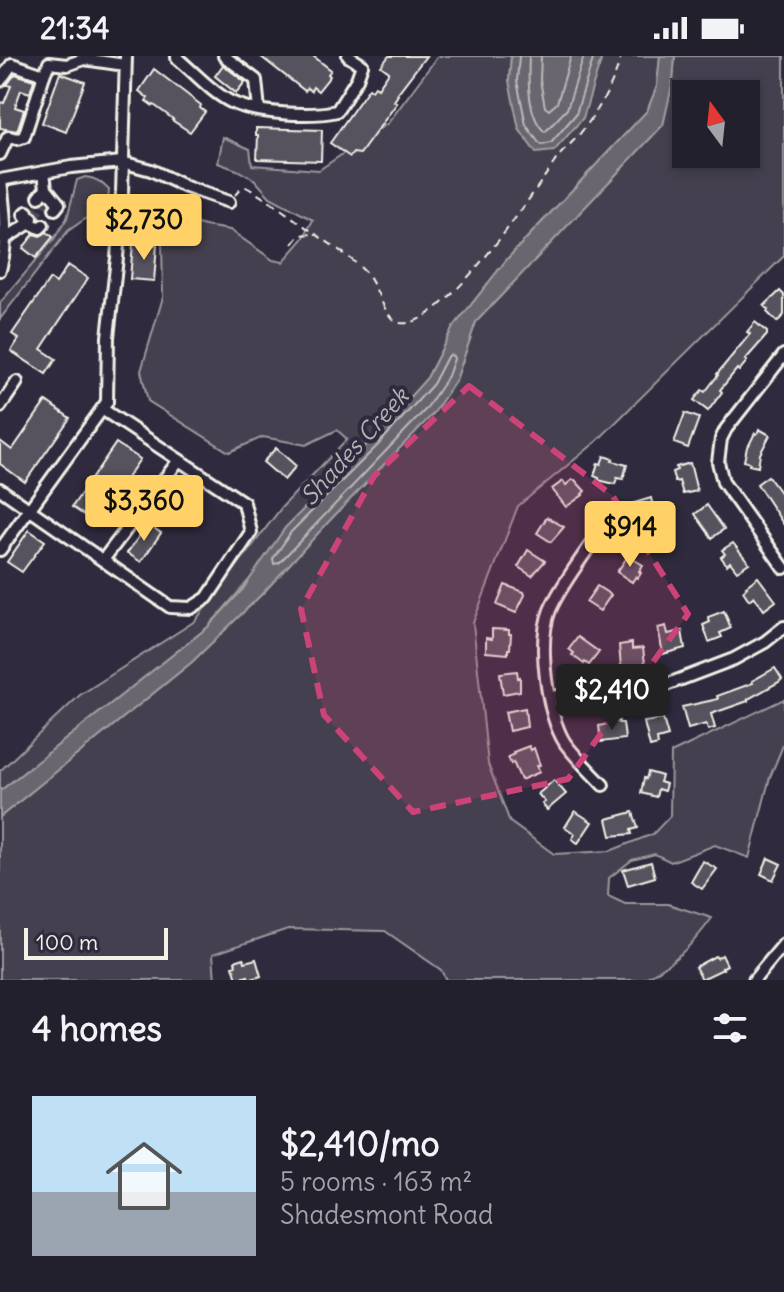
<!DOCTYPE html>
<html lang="en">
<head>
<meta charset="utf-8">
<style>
  :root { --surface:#23202e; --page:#2f2d3a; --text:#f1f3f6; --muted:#a3a3aa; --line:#403e4a; --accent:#ffd166 }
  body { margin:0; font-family:Delius,sans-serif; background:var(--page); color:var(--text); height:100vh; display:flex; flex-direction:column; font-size:30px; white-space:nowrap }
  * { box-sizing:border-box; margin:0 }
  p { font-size:26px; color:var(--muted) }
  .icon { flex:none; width:44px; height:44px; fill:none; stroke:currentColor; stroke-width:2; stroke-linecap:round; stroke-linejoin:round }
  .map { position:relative; height:924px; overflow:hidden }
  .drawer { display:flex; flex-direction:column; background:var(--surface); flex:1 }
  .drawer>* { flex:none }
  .needle { width:52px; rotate:345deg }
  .controls { position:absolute; left:672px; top:24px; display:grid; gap:16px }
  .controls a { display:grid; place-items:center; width:88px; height:88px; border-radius:0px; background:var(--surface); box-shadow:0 4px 12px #0003,0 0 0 2px var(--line); font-size:40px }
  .scale { position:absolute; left:24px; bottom:20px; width:144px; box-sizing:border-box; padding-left:8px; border:4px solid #f4f1e8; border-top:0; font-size:22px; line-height:28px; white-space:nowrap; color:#f4f1e8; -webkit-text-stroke:6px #2f2a3d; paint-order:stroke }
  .price { position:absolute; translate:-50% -68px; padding:0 18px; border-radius:8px; background:var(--accent); color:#111; font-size:26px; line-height:52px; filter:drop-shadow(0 2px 4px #0008) }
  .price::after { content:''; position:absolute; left:50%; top:48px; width:24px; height:18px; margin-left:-12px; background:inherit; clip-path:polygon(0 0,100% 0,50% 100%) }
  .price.active { background:#222; color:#fff }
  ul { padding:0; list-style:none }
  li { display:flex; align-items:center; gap:24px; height:200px; padding:0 32px }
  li+li { border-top:2px solid var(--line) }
  li span { display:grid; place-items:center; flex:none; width:224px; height:160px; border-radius:0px; color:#555 }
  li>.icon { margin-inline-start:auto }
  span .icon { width:96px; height:96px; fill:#fffc; stroke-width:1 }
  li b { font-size:34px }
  h2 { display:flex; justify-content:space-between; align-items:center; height:96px; padding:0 32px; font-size:34px }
  .status { display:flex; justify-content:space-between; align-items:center; height:56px; padding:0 40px; background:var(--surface); direction:ltr }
  .status svg { height:22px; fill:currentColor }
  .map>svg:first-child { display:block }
  .green { fill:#454050; stroke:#9c989c; stroke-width:2; fill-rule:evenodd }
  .water { fill:#6a6670; stroke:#a19ea0; stroke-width:2 }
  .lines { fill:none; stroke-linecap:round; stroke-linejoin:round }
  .shore { stroke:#bdb9b8; stroke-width:2 }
  .building { fill:#56525f; stroke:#f4f1e8; stroke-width:2 }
  .minor-tunnel { stroke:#4d4857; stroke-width:10; stroke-dasharray:10 5; stroke-linecap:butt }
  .minor-casing { stroke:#f4f1e8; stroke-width:16 }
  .path { stroke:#f4f1e8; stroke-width:2; stroke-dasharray:8 6; stroke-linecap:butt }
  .minor { stroke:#2f2a3d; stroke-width:10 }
  .marked { fill:#cc4377; fill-opacity:0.2; stroke:#cc4377; stroke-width:6; stroke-dasharray:16 10; stroke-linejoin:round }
  .labels { text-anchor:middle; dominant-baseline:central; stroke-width:8; stroke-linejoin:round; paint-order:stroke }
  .water-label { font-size:24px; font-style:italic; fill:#b6b2b2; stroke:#2f2a3d }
</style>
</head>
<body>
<div class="status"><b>21:34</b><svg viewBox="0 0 49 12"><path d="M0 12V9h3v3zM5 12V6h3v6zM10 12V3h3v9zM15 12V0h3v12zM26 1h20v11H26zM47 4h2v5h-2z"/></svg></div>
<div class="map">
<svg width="784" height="924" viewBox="0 0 784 924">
  <rect width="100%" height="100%" fill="#2f2a3d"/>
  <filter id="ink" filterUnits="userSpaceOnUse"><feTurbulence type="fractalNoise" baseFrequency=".0125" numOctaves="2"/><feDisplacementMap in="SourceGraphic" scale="16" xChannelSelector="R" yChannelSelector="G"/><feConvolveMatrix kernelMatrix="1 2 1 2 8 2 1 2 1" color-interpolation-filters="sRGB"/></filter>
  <g filter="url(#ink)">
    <g class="green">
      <polygon points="438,0 511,0 509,25 599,12 602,0 660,0 657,30 647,55 508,202 452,273 427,322 372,383 208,571 0,735 0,715 80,639 195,565 282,451 347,383 337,374 306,389 263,381 229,396 148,345 141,315 163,241 162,184 143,169 134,158 136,148 174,162 205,170 230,174 273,204 283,206 303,183 313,164 270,141 255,124 237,114 218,107 223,81 250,93 252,109 319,114 388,67"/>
      <path d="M675,0h109v200l-188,186 -78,64 -45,117 15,141 22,58 44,32 56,-3 43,-17 17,-18 1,-63 113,-54v44l-14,34 -21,81 -34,-13 -44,17 -16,-8 -23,6 -23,18 -1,18 17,8h43l44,14c-21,29 -38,45 -70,62h-196l-5,-10 -56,-39 -97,-2 -75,25 2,26h-215v-163l192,-155 71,-69 69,-75 100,-104 24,-34 20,-58 187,-197 10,-44zM686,38h60v60h-60z"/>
      <path d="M85,121c11,1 16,5 24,13l-1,13 -40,28 -68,88v-16l54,-64 13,-21 10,-38z"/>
    </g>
    <g class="water">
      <polygon points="511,0 602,0 583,62 554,95 536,97 519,73 509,25"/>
      <polygon points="660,0 675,0 673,25 663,69 476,266 456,324 433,358 332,462 263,537 192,606 0,761 0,735 208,571 243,533 285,472 372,383 427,322 452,273 508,202 647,55 657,30"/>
    </g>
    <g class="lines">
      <g class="shore">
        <polyline points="519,0 517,25 526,69 539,87 542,89 551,87 576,58 594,0"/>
        <path d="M529,0c-1,22 -2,61 16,76l22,-23 17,-53"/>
        <polyline points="541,0 540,24 545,51 549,54 557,47 571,0"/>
        <polygon points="450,299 453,300 454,303 448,320 426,353 279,507 274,508 273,503 291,476 378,389 433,328 447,301"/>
      </g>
    </g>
    <g class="building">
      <polygon points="260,0 313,0 331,14 328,18 330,20 318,35 313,31 311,35 307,32 305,35"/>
      <polygon points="389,0 426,0 397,38 398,39 394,45 397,47 360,98 353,97 350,101 330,87 369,32 372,34 375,30 378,32 389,16 381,10"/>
      <polygon points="223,9 245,26 236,37 215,20"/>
      <polygon points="154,13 201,49 200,52 205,56 190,76 172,64 173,63 154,49 153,50 146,45 148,42 139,35"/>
      <polygon points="60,17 85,26 66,76 42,67"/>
      <polygon points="15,18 34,24 30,37 21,34 15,51 24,54 17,75 0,72 0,46 4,47 11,30 7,29"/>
      <polygon points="256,72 322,74 321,105 257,103 258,79 256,79"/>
      <polygon points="47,176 53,181 36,202 23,192 34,178 40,180"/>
      <polygon points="133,187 157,189 154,225 130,223"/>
      <polygon points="68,209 88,222 41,293 56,303 46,318 11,295 19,283 12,278 50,223 56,227"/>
      <polygon points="780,235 784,239 784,259 777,266 767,256 768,254 764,250"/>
      <polygon points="755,266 767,276 767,279 745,304 747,305 739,315 737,313 720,334 722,336 708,355 694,344 702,334 705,336 718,319 717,318 750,278 747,276"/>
      <polygon points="46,345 70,362 25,426 0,408 0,385 12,394"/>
      <polygon points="685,357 699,362 688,392 674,387"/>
      <polygon points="759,373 770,379 760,398 758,411 749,409 750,407 744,405 747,391 748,391 755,377 757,378"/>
      <polygon points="116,387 140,403 96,467 72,451"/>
      <polygon points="276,392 296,410 284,424 263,406"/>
      <polygon points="604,400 613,403 612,405 627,409 623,423 617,422 615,428 598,424 599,422 594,420 598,407 601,408"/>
      <polygon points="690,407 697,435 683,438 679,425 675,426 672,416 677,414 676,411"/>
      <polygon points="768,420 784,442 784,469 757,428"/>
      <polygon points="572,424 575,424 585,435 582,438 583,439 566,451 552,433 563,425 566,429"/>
      <polygon points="651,442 653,450 646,452 651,467 637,471 628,449"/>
      <polygon points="707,449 724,473 712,482 695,458"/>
      <polygon points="547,461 564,471 551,486 537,477"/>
      <polygon points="148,468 161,477 141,506 127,497"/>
      <polygon points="29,474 45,485 22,516 7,506"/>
      <polygon points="733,487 749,507 737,515 730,506 727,509 721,501 725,498 722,494"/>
      <polygon points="528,494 545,505 532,520 518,511"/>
      <polygon points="628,500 643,509 639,515 641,517 638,522 636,520 632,526 617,516"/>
      <polygon points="758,521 776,545 764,554 754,540 749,544 743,535 747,531 746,530"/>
      <polygon points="505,529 524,536 525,539 516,557 497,549"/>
      <polygon points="597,530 611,539 600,555 586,546"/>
      <polygon points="724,555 731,572 720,577 722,581 709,586 703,569 710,566 708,561"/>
      <polygon points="666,570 668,578 682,575 685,592 663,598 658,572"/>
      <polygon points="492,573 509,574 509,578 511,578 510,593 508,593 508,598 486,596 486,582 492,583"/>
      <polygon points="578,581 599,596 589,609 585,606 584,608 572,599 574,597 569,593"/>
      <polygon points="632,587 632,593 643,592 645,608 636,612 626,613 626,610 621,611 619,589"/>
      <polygon points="775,612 782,623 779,626 748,643 748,645 711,658 715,672 708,674 706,668 688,673 682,651 718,643 717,640 753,627 752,625"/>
      <polygon points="517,615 518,622 520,621 520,635 503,638 500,617"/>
      <polygon points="525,652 527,671 509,675 505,656"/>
      <polygon points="663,663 668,680 657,683 658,689 650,691 644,666"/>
      <polygon points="619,665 619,667 623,667 625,683 601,686 599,670"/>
      <polygon points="529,690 531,694 534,692 538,704 540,709 537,710 540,716 521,724 513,706 511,708 508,701 514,698 513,696"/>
      <polygon points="648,716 662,720 660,726 666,728 664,735 658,733 656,741 641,737 644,722 646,723"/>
      <polygon points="554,724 566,738 547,754 542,748 545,746 538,738"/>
      <polygon points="575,755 592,766 578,787 572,783 575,778 565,771"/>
      <polygon points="633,756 638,772 631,774 632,778 611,780 607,763"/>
      <polygon points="768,802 781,808 773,824 761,818"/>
      <polygon points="703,805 717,813 702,833 691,826"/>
      <polygon points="651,806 655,821 628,829 623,814"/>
      <polygon points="722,899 727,909 722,912 723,913 702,923 695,911 715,900 717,902"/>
      <polygon points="244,902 245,906 256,903 261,920 249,924 248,920 237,923 233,910 236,909 235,905"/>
    </g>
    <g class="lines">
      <polyline class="minor-tunnel" points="33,161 45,146"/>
      <defs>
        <g id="minor">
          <path d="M177,0v2c17,14 34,34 54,44 25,12 79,15 106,9l20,-32 5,-14 -14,-9"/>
          <polyline points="224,0 256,24 259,54"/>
          <polyline points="0,25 12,8 44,19 49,7 67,9 84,3 125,9"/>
          <polyline points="0,98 8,81 18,83 24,81 44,19"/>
          <polyline points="0,124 71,111 122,106 151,114 186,131 229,146"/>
          <polyline points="46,132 59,148 55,153"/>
          <polyline points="39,141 46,132 44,116"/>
          <polyline points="32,162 30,167 40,172 43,169"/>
          <polyline points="6,182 30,167 24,159 27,156"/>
          <path d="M0,214c9,-30 4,-60 1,-90"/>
          <polyline points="784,299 726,373 721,383 718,406 723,426 784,512"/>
          <polyline points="0,351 17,326"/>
          <polyline points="0,433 170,551 191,552 207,542 251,476 244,447 102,353"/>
          <path d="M600,475c-15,23 -40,55 -50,79 -13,32 -3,105 15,133 11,15 25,28 38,42"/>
          <polyline points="0,494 107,346 108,281 117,202 122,137 126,0"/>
          <polyline points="103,504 179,404"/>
          <polyline points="550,641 590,636 633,638 650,635 734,603 765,586 784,571"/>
          <polyline points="754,924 784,888"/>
        </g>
      </defs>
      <use href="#minor" class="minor-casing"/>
      <g class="path">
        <path d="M235,139l7,-8h4c25,14 48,32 71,48 16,11 34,22 48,37 12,12 19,45 32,50 40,17 136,-129 157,-159 6,-10 16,-18 24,-27 19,-23 36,-51 43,-80"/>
        <polyline points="293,188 300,179 315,178"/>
      </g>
      <use href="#minor" class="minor"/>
    </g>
  </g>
  <path class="marked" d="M469,330l143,109 76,119 -120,165 -155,33 -89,-97 -23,-106 73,-133z"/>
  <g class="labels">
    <g class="water-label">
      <text transform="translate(354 390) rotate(-48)">Shades Creek</text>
    </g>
  </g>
</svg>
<div class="controls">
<a><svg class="needle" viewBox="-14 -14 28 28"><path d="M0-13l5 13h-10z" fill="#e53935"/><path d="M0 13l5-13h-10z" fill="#a3a3aa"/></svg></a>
</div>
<div class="scale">100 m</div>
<b class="price" style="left:144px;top:206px">$2,730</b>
<b class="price" style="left:144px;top:487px">$3,360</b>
<b class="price" style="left:630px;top:513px">$914</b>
<b class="price active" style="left:612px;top:676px">$2,410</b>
</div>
<section class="drawer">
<h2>4 homes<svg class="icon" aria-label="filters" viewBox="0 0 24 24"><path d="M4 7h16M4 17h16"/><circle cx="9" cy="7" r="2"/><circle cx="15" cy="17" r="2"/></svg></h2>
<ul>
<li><span style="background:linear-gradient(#bfe0f5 60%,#9aa5b1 0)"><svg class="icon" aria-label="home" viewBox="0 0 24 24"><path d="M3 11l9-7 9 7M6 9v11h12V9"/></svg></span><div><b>$2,410/mo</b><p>5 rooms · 163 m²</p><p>Shadesmont Road</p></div></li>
</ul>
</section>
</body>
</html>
